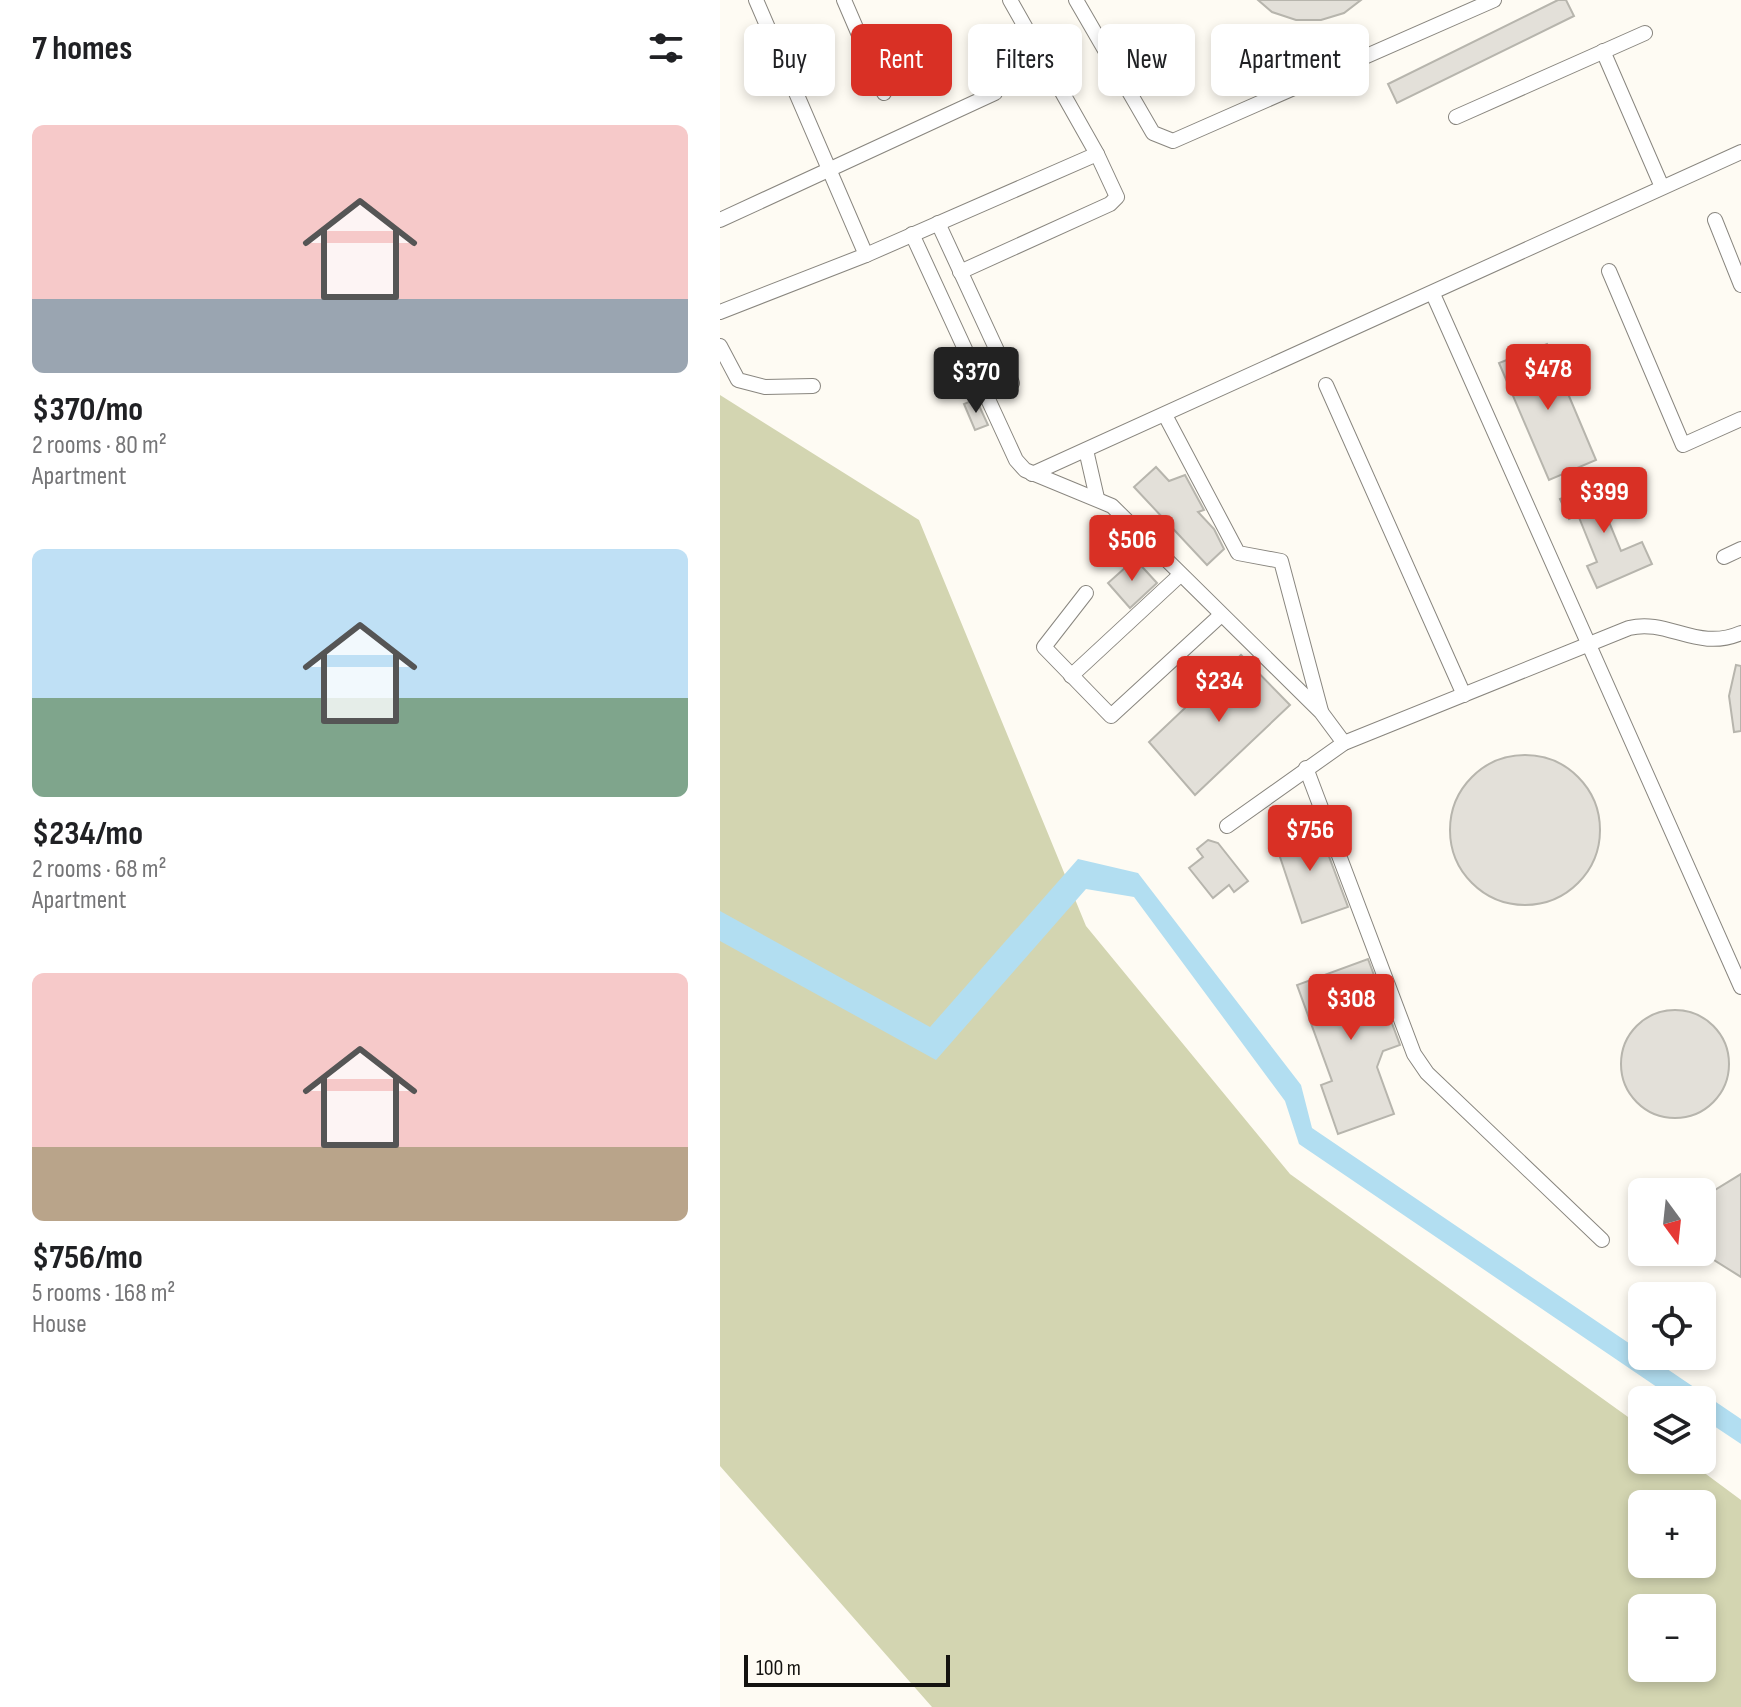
<!DOCTYPE html>
<html lang="en">
<head>
<meta charset="utf-8">
<style>
  :root { --surface:#fff; --page:#f6f6f6; --text:#202124; --muted:#757577; --accent:#d93025 }
  body { margin:0; font-family:"Sofia Sans Condensed",sans-serif; background:var(--page); color:var(--text); height:100vh; display:flex; flex-direction:column; font-size:30px; white-space:nowrap }
  * { box-sizing:border-box; margin:0 }
  p { font-size:26px; color:var(--muted) }
  .icon { flex:none; width:44px; height:44px; fill:none; stroke:currentColor; stroke-width:2; stroke-linecap:round; stroke-linejoin:round }
  .map { position:relative; flex:1; overflow:hidden }
  .details { display:flex; flex-direction:column; background:var(--surface); width:720px }
  .details>* { flex:none }
  .hud { position:absolute; left:24px; top:24px; width:760px; height:72px; display:flex; gap:16px }
  .needle { width:52px; rotate:165deg }
  .fabs { position:absolute; left:908px; top:1178px; display:grid; gap:16px }
  .fabs a { display:grid; place-items:center; width:88px; height:88px; border-radius:12px; background:var(--surface); box-shadow:0 4px 12px #0003; font-size:40px }
  .scale { position:absolute; left:24px; bottom:20px; width:206px; box-sizing:border-box; padding-left:8px; border:4px solid #141310; border-top:0; font-size:22px; line-height:28px; white-space:nowrap; color:#141310; -webkit-text-stroke:6px #fefbf3; paint-order:stroke }
  .price { position:absolute; translate:-50% -68px; padding:0 18px; border-radius:8px; background:var(--accent); color:#fff; font-size:26px; line-height:52px; filter:drop-shadow(0 2px 4px #0008) }
  .price::after { content:''; position:absolute; left:50%; top:48px; width:24px; height:18px; margin-left:-12px; background:inherit; clip-path:polygon(0 0,100% 0,50% 100%) }
  .price.active { background:#222; color:#fff }
  ul { padding:0; list-style:none }
  li { display:grid; align-content:center; gap:16px; height:424px; padding:0 32px }
  li span { display:grid; place-items:center; height:248px; border-radius:12px; color:#555 }
  li>.icon { margin-inline-start:auto }
  span .icon { width:144px; height:144px; fill:#fffc; stroke-width:1 }
  li b { font-size:34px }
  h2 { display:flex; justify-content:space-between; align-items:center; height:96px; padding:0 32px; font-size:34px }
  .chip { padding:0 28px; border-radius:12px; background:var(--surface); box-shadow:0 4px 12px #0003; font-size:28px; line-height:72px }
  .chip.active { background:var(--accent); color:#fff }
  main { display:flex; flex:1; min-height:0 }
  .map>svg:first-child { display:block }
  .green { fill:#d3d5b1; fill-rule:evenodd }
  .water { fill:#b2def1 }
  .building { fill:#e3e0d9; stroke:#b7b5ad; stroke-width:2 }
  .lines { fill:none; stroke-linecap:round; stroke-linejoin:round }
  .minor-casing { stroke:#89867f; stroke-width:16 }
  .minor { stroke:#fff; stroke-width:14 }
</style>
</head>
<body>
<main>
<section class="details">
<h2>7 homes<svg class="icon" aria-label="filters" viewBox="0 0 24 24"><path d="M4 7h16M4 17h16"/><circle cx="9" cy="7" r="2"/><circle cx="15" cy="17" r="2"/></svg></h2>
<ul>
<li><span style="background:linear-gradient(#f6c9c9 70%,#9aa5b1 0)"><svg class="icon" aria-label="home" viewBox="0 0 24 24"><path d="M3 11l9-7 9 7M6 9v11h12V9"/></svg></span><div><b>$370/mo</b><p>2 rooms · 80 m²</p><p>Apartment</p></div></li>
<li><span style="background:linear-gradient(#bfe0f5 60%,#7fa58c 0)"><svg class="icon" aria-label="home" viewBox="0 0 24 24"><path d="M3 11l9-7 9 7M6 9v11h12V9"/></svg></span><div><b>$234/mo</b><p>2 rooms · 68 m²</p><p>Apartment</p></div></li>
<li><span style="background:linear-gradient(#f6c9c9 70%,#b9a48a 0)"><svg class="icon" aria-label="home" viewBox="0 0 24 24"><path d="M3 11l9-7 9 7M6 9v11h12V9"/></svg></span><div><b>$756/mo</b><p>5 rooms · 168 m²</p><p>House</p></div></li>
</ul>
</section>
<div class="map">
<svg width="1021" height="1707" viewBox="0 0 1021 1707">
  <rect width="100%" height="100%" fill="#fefbf3"/>
  <path class="green" d="M0,395l199,125 167,406 204,248 352,253v33h45l54,40v207h-809l-212,-241zM922,1504h60v60h-60zM922,1608h60v60h-60z"/>
  <polygon class="water" points="358,859 418,873 581,1085 592,1128 922,1352 922,1356 928,1356 1021,1419 1021,1444 982,1418 982,1400 956,1400 579,1144 565,1101 414,897 366,889 216,1060 0,941 0,911 210,1027"/>
  <g class="building">
    <polygon points="538,0 641,0 624,13 601,20 576,20 552,12"/>
    <polygon points="838,0 846,0 854,16 677,103 668,84"/>
    <polygon points="827,344 876,460 829,480 779,363"/>
    <polygon points="256,399 268,425 255,430 244,404"/>
    <polygon points="436,467 449,481 465,475 484,510 478,512 494,529 504,549 487,565 414,487"/>
    <polygon points="887,479 895,499 882,505 901,551 922,542 932,564 877,588 867,566 877,562 858,515 849,519 840,499"/>
    <polygon points="415,559 437,583 410,608 388,583"/>
    <polygon points="521,655 570,705 475,795 429,742"/>
    <polygon points="1016,665 1021,666 1021,731 1014,732 1009,696"/>
    <circle cx="805" cy="830" r="75"/>
    <polygon points="596,822 628,907 582,923 553,836"/>
    <polygon points="488,840 498,843 528,881 514,892 509,885 493,898 469,868 483,857 477,849"/>
    <polygon points="648,959 680,1045 663,1051 657,1067 674,1114 618,1134 601,1085 612,1081 577,985"/>
    <circle cx="955" cy="1064" r="54"/>
    <polygon points="1021,1174 1021,1277 994,1260 985,1243 982,1225 986,1206 995,1190"/>
  </g>
  <g class="lines">
    <defs>
      <g id="minor">
        <polyline points="36,0 146,255"/>
        <polyline points="124,0 164,93"/>
        <polyline points="356,0 433,133 453,141 774,0"/>
        <polyline points="883,51 942,187"/>
        <polyline points="736,117 925,33"/>
        <polyline points="0,220 275,93"/>
        <polyline points="995,220 1021,285"/>
        <polyline points="218,223 292,383"/>
        <polyline points="192,234 296,460 305,470 392,506 601,712 624,743"/>
        <polyline points="889,271 963,445 1021,419"/>
        <polyline points="240,272 390,204 397,197 377,154 290,0"/>
        <polyline points="713,294 1021,987"/>
        <polyline points="0,312 146,255 377,154"/>
        <polyline points="0,346 18,380 45,387 93,386"/>
        <polyline points="606,385 744,695"/>
        <polyline points="445,415 518,553 561,561 601,711"/>
        <polyline points="366,450 377,498"/>
        <polyline points="312,474 1021,152"/>
        <polyline points="1004,557 1021,549"/>
        <polyline points="366,593 324,647 391,716 501,615"/>
        <polyline points="351,676 460,575"/>
        <polyline points="586,768 694,1054 707,1073 882,1240"/>
        <path d="M507,826l117,-83 285,-115c39,-10 68,24 112,5"/>
      </g>
    </defs>
    <use href="#minor" class="minor-casing"/>
    <use href="#minor" class="minor"/>
  </g>
</svg>
<div class="fabs">
<a><svg class="needle" viewBox="-14 -14 28 28"><path d="M0-13l5 13h-10z" fill="#e53935"/><path d="M0 13l5-13h-10z" fill="#757577"/></svg></a>
<a><svg class="icon" aria-label="locate" viewBox="0 0 24 24"><circle cx="12" cy="12" r="6"/><path d="M12 2v4M12 18v4M2 12h4M18 12h4"/></svg></a>
<a><svg class="icon" aria-label="layers" viewBox="0 0 24 24"><path d="M12 4l9 5-9 5-9-5zM3 14l9 5 9-5"/></svg></a>
<a>+</a>
<a>−</a>
</div>
<div class="scale">100 m</div>
<b class="price" style="left:828px;top:412px">$478</b>
<b class="price active" style="left:256px;top:415px">$370</b>
<b class="price" style="left:884px;top:535px">$399</b>
<b class="price" style="left:412px;top:583px">$506</b>
<b class="price" style="left:499px;top:724px">$234</b>
<b class="price" style="left:590px;top:873px">$756</b>
<b class="price" style="left:631px;top:1042px">$308</b>
<div class="hud">
<a class="chip">Buy</a>
<a class="chip active">Rent</a>
<a class="chip">Filters</a>
<a class="chip">New</a>
<a class="chip">Apartment</a>
</div>
</div>
</main>
</body>
</html>
